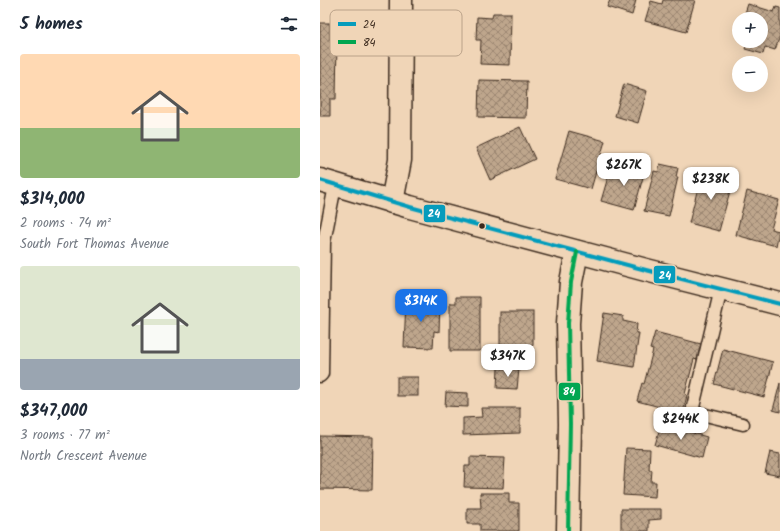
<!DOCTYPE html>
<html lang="en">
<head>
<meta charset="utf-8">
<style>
  :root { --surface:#fff; --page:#f6f6f7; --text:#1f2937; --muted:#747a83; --accent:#1a73e8 }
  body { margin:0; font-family:Kalam,sans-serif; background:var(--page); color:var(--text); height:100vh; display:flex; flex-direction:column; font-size:15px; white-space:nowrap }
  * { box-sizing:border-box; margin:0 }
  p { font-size:13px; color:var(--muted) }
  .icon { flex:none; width:22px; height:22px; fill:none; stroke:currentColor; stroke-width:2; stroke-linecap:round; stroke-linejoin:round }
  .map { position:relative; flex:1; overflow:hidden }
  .panel { display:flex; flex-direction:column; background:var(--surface); width:320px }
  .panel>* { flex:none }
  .tools { position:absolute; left:412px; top:12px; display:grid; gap:8px }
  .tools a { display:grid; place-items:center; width:36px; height:36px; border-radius:50%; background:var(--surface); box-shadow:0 4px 16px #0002; font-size:20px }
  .price { position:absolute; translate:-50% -34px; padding:0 9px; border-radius:8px; background:#fff; color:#222; font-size:13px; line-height:26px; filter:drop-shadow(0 1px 2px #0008) }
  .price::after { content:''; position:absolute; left:50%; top:24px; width:12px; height:9px; margin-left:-6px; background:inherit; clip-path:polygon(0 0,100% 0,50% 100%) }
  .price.active { background:var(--accent); color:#fff }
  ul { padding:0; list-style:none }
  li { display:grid; align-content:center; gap:8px; height:212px; padding:0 20px }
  li span { display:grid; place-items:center; height:124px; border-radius:4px; color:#555 }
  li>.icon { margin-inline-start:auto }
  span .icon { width:72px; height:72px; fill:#fffc; stroke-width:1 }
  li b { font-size:17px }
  h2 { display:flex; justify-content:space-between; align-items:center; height:48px; padding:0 20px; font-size:17px }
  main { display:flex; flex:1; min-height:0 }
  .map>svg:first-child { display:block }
  .building { fill:url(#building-cross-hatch); stroke:#3b2a1e }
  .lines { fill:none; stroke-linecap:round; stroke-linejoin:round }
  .lane-casing { stroke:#3b2a1e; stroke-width:15 }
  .street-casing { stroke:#3b2a1e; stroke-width:25 }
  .secondary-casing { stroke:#3b2a1e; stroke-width:25 }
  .lane { stroke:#f0d5b7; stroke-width:12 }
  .street { stroke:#f0d5b7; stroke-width:22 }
  .secondary { stroke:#f0d5b7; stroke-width:22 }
  .bus-1-casing { stroke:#f0d5b7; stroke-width:7 }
  .bus-2-casing { stroke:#f0d5b7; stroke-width:7 }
  .bus-1 { stroke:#069cbc; stroke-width:4 }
  .bus-2 { stroke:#00a651; stroke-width:4 }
  .bus-dot { fill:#3b2a1e; stroke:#f0d5b7; stroke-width:1.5 }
  .key { fill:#f0d5b7; stroke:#baa289; stroke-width:1 }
  .key-label { font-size:11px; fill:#3b2a1e }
  .line-badge { stroke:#f0d5b7; stroke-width:1.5 }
  .badge-label { font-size:11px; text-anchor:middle; font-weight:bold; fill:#fff }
</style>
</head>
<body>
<main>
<section class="panel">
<h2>5 homes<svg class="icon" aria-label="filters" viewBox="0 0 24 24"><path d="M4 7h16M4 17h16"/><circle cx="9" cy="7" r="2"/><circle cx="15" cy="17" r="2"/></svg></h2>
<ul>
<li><span style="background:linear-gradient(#ffd9b3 60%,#8fb573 0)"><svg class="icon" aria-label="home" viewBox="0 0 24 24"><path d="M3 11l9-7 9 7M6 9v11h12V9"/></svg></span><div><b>$314,000</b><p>2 rooms · 74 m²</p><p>South Fort Thomas Avenue</p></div></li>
<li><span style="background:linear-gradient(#dfe7d0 75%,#9aa5b1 0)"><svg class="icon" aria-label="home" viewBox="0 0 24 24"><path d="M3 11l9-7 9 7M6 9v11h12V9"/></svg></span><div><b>$347,000</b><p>3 rooms · 77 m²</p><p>North Crescent Avenue</p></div></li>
</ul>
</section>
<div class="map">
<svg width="460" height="531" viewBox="0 0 460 531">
  <defs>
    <pattern id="building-cross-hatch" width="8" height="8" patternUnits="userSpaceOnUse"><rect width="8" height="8" fill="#bea68c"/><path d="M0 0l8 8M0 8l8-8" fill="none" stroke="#9c8772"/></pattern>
  </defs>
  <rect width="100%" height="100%" fill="#f0d5b7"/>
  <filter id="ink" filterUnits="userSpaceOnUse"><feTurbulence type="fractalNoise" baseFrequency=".025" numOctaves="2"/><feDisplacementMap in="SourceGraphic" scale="8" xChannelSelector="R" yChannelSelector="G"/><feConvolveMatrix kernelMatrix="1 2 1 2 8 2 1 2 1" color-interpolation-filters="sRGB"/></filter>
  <g filter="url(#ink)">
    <g class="building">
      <polygon points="290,0 316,0 312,15 287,7"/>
      <polygon points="343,0 375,0 366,32 325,21 331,1 342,4"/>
      <polygon points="428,4 454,12 456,7 460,8 460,36 455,50 445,47 443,54 425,49 428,41 441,41 441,19 423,19"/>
      <polygon points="173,13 191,13 190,65 160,64 161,40 156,40 157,17 172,18"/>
      <polygon points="0,23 10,23 10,40 17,40 16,99 10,99 10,116 0,116"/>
      <polygon points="159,80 207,81 206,118 158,117"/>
      <polygon points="304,84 327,91 318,123 295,116"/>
      <polygon points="200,127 215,159 170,180 156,148"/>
      <polygon points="249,131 285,141 271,189 235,179"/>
      <polygon points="299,163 325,170 314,210 281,201 290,170 297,172"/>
      <polygon points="340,164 358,168 356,177 358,177 349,216 324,211 334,171 338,172"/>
      <polygon points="382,172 413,180 399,231 369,223"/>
      <polygon points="427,191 459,200 451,229 459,231 456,246 416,235"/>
      <polygon points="136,297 160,297 160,351 130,351 130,303 136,303"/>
      <polygon points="86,300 120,302 119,332 114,331 113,348 84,347"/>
      <rect x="180" y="312" width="33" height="33"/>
      <polygon points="284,313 303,316 303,321 317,324 316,333 319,333 314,367 277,361"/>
      <polygon points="335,332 381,344 377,360 374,359 365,394 367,395 363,413 317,401 322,383 324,384 333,350 330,349"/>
      <polygon points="403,349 453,362 444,397 394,384"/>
      <polygon points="178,368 199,369 197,389 177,388"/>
      <rect x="77" y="377" width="21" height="19"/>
      <polygon points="460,383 460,412 453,410"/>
      <polygon points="126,392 148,393 148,407 125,406"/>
      <polygon points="161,408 200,408 200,433 143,435 143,418 162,417"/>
      <polygon points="341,424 387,437 382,458 335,445"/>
      <polygon points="0,436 53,437 52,490 0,489"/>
      <polygon points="306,448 330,449 329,470 332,470 331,482 336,482 335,497 303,495"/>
      <polygon points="450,452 460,454 460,476 445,473"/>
      <polygon points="150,457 185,458 183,488 144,487 145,466 150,466"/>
      <polygon points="160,493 189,493 189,503 199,503 199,531 160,531 160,524 147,524 147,508 161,508"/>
      <polygon points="301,509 341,509 341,519 329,520 329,531 301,531"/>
    </g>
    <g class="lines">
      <defs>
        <g id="lane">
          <polyline points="401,289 373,407 373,411 377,413 423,424"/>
          <polyline points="0,376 2,374 4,242 15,186"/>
        </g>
        <polyline id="street" points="248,531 250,424 248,323 251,282 257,252"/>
        <g id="secondary">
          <polyline points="0,180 90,207 326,270 460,304"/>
          <polyline points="72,202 80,160 81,0"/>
        </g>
      </defs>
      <use href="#lane" class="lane-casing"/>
      <use href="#street" class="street-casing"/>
      <use href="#secondary" class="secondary-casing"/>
      <use href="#lane" class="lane"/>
      <use href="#street" class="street"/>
      <use href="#secondary" class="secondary"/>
      <defs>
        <polyline id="bus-1" points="0,180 90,207 326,270 460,304"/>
        <polyline id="bus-2" points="248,531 250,424 248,323 251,282 257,252"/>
      </defs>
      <use href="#bus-1" class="bus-1-casing"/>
      <use href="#bus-2" class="bus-2-casing"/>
      <use href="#bus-1" class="bus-1"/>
      <use href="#bus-2" class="bus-2"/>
    </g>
  </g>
  <circle class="bus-dot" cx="162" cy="226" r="3.5"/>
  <rect x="10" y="10" width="132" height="46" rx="6" class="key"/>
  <rect x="18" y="22" width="18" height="4" fill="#069cbc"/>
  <rect x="18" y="40" width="18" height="4" fill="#00a651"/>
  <g class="key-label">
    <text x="43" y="28">24</text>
    <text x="43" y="46">84</text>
  </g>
  <g class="line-badge">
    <rect x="103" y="204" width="23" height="19" rx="4" fill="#069cbc"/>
    <rect x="333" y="265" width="23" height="19" rx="4" fill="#069cbc"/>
    <rect x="238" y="382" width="23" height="19" rx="4" fill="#00a651"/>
  </g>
  <g class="badge-label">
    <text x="114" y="217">24</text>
    <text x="345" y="279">24</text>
    <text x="249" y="395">84</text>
  </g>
</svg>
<div class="tools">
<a>+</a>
<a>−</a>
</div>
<b class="price" style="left:304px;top:187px">$267K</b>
<b class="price" style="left:391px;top:201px">$238K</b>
<b class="price active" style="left:101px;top:323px">$314K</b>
<b class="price" style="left:188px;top:378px">$347K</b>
<b class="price" style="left:361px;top:441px">$244K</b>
</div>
</main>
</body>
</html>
